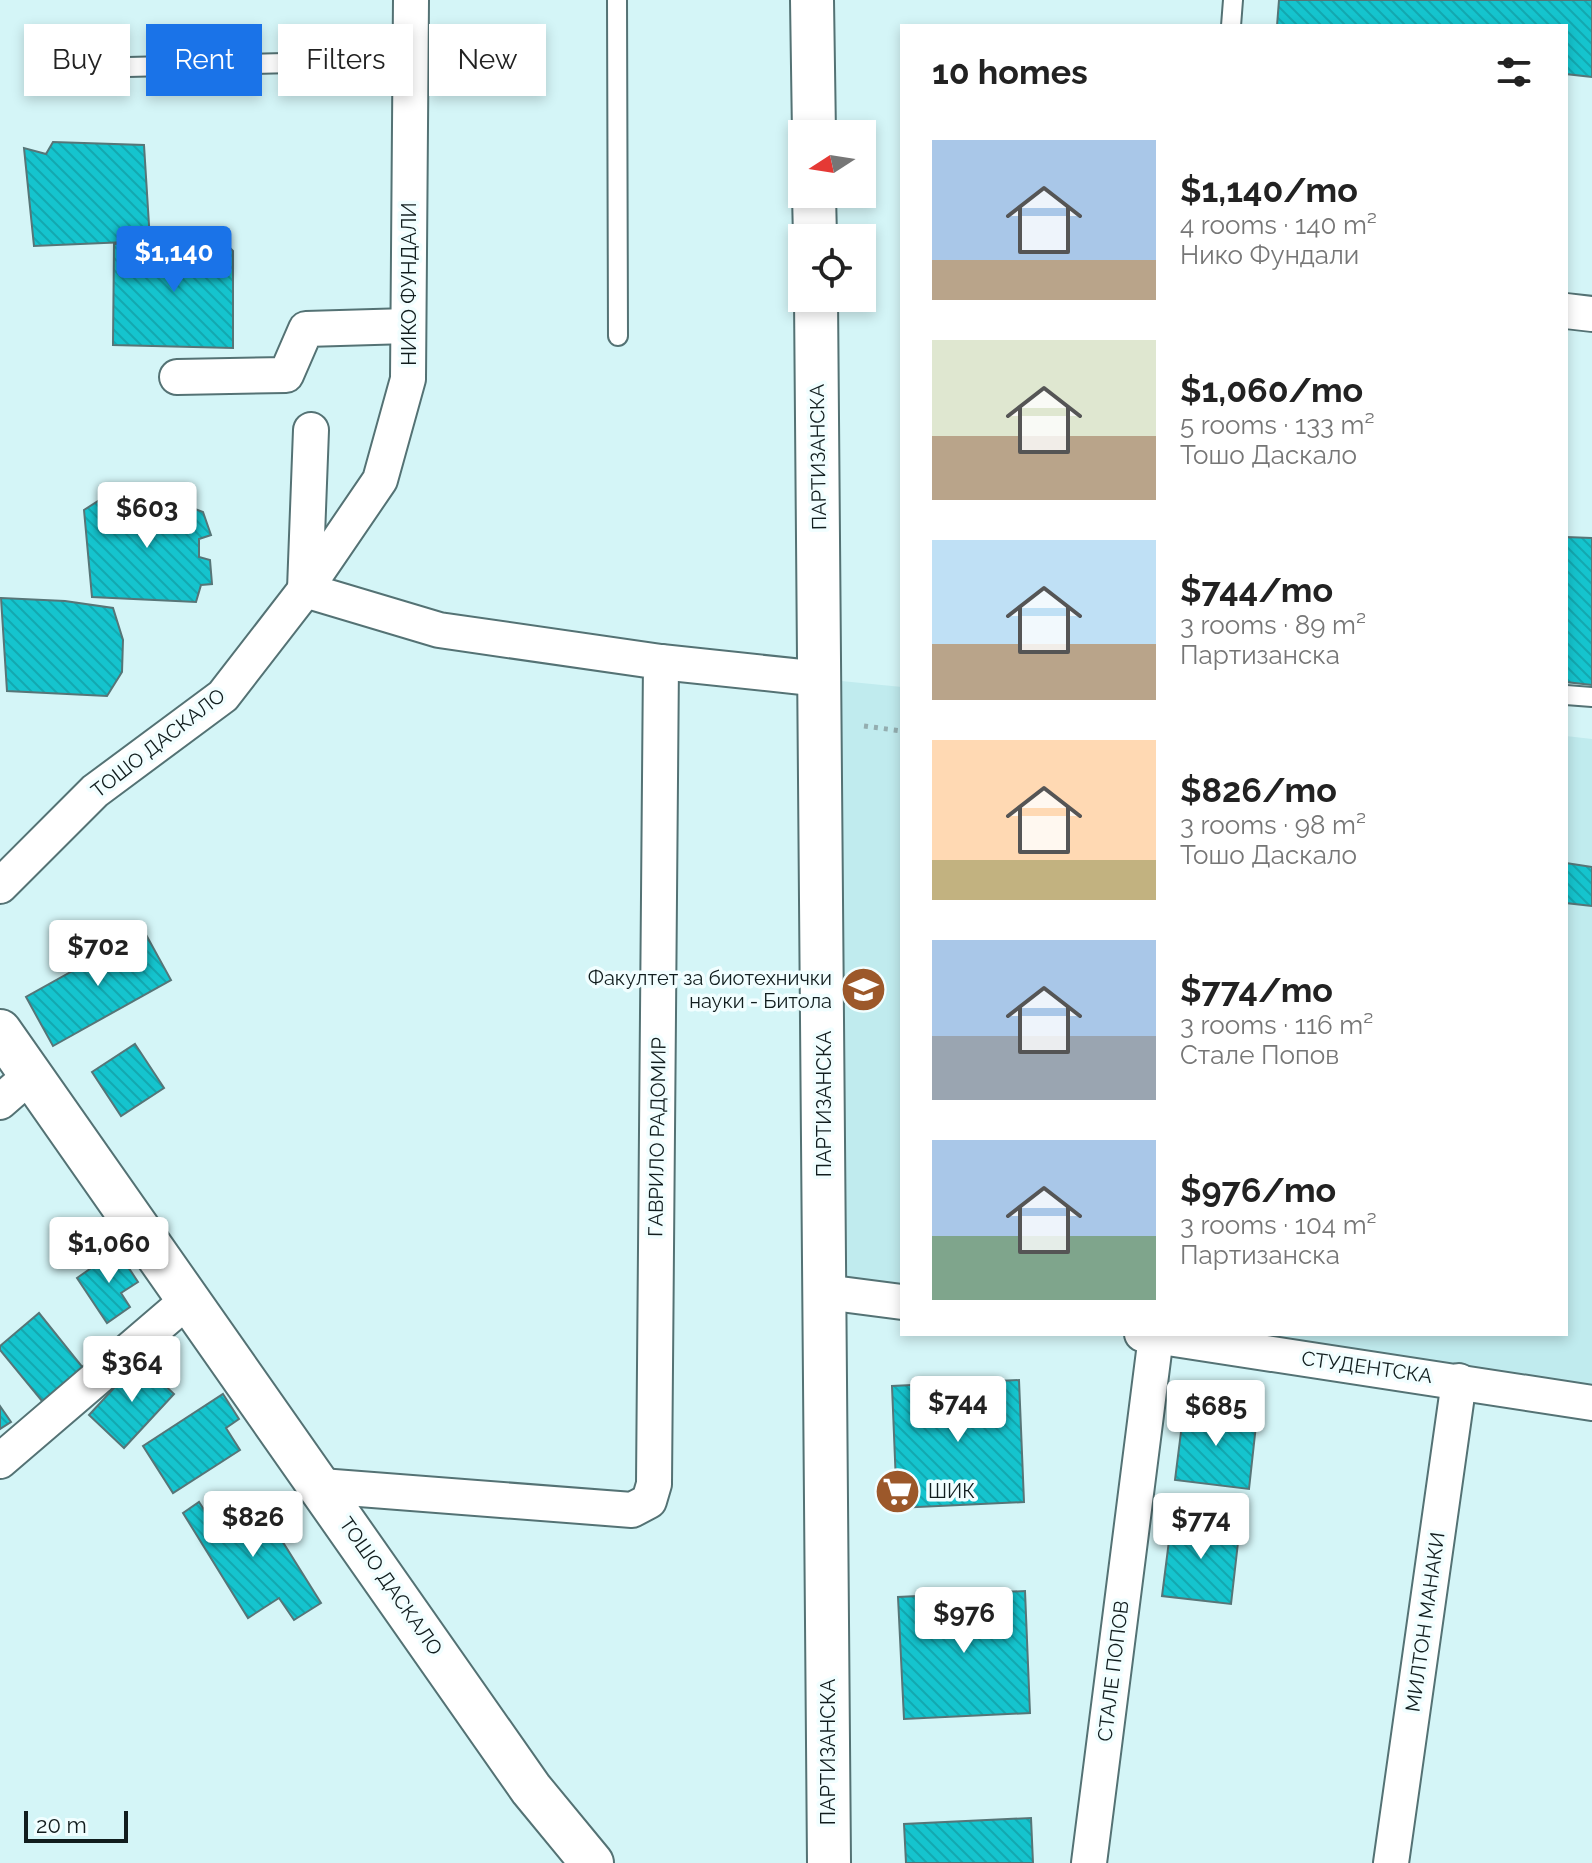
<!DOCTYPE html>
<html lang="en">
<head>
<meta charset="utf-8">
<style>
  :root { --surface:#fff; --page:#f2f2f2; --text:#222; --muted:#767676; --accent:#1a73e8 }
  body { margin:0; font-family:Raleway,sans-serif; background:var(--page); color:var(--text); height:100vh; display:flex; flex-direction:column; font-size:30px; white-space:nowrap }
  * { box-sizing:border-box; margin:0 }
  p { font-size:26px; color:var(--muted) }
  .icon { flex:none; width:44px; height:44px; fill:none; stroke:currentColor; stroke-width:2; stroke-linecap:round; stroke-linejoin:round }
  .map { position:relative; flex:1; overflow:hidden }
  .drawer { position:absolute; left:900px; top:24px; width:668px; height:1312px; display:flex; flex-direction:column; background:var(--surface); border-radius:0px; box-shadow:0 4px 12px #0003 }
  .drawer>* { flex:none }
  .top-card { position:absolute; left:24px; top:24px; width:756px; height:72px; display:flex; gap:16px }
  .needle { width:52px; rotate:258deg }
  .fabs { position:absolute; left:788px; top:120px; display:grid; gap:16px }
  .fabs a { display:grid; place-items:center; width:88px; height:88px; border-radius:0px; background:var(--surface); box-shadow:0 4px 12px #0003; font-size:40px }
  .scale { position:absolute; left:24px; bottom:20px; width:104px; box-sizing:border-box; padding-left:8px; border:4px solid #111d1e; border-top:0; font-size:22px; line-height:28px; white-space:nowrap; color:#111d1e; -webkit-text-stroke:6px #f1feff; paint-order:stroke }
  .price { position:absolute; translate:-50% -68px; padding:0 18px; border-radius:8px; background:#fff; color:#222; font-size:26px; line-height:52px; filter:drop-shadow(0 2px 4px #0008) }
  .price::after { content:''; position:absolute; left:50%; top:48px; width:24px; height:18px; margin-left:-12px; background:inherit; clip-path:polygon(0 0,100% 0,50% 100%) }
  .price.on { background:var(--accent); color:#fff }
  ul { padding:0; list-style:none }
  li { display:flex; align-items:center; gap:24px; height:200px; padding:0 32px }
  li span { display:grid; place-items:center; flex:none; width:224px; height:160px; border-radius:0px; color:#555 }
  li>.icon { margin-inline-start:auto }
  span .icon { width:96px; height:96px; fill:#fffc; stroke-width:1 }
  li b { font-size:34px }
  h2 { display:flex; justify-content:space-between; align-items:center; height:96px; padding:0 32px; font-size:34px }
  .tag { padding:0 28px; border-radius:0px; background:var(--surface); box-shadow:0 4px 12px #0003; font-size:28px; line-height:72px }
  .tag.on { background:var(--accent); color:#fff }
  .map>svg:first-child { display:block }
  .built { fill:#c0ebee }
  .building { fill:url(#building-back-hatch); stroke:#577577; stroke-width:2 }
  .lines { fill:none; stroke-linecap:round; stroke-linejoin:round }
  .service-casing { stroke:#547274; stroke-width:22 }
  .minor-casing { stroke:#547274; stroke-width:38 }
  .tertiary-casing { stroke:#547274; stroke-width:46 }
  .path { stroke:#94aeb0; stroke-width:5; stroke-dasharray:4 6; stroke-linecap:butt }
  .service { stroke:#fff; stroke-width:18 }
  .minor { stroke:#fff; stroke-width:34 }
  .tertiary { stroke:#fff; stroke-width:42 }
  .labels { text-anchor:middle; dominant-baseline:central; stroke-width:7; stroke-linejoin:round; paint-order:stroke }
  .street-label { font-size:20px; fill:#111d1e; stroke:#f1feff }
  .poi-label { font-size:20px; fill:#111d1e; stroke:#f1feff; text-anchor:end }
</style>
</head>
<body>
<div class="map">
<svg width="1592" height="1863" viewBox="0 0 1592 1863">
  <defs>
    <pattern id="building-back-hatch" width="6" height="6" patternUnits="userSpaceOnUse" patternTransform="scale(2)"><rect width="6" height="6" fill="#15c4ce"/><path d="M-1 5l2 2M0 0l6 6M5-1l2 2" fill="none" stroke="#13a8b0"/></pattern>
  </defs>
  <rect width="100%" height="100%" fill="#d4f5f7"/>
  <g class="built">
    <polygon points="821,679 902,687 902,1303 825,1292"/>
    <polygon points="1566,736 1592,739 1592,1403 1132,1334 1566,1334"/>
  </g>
  <g class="building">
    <polygon points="1279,0 1592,0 1592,77 1566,74 1566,26 1277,26"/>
    <polygon points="53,142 144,145 150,241 34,246 24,148 46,154"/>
    <polygon points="218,236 233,251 233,348 113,345 114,244"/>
    <polygon points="112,492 118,504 155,510 170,496 188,496 195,509 203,512 211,535 199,539 199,557 210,560 212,584 201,585 196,602 92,597 84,510"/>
    <polygon points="1566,537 1592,538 1592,685 1566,682"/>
    <polygon points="1,598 65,601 113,608 123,640 122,672 107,696 7,691"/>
    <polygon points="1566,863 1592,867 1592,906 1566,903"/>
    <polygon points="144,931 171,980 53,1046 26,997"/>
    <polygon points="135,1044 164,1088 121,1116 92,1072"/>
    <polygon points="117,1250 138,1282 121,1293 130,1307 107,1323 77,1278"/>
    <polygon points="39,1313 88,1374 47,1407 0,1350 0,1346"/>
    <polygon points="139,1361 174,1394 124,1448 89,1415"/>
    <polygon points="1019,1380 1024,1502 897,1508 892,1386"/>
    <polygon points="223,1394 239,1419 226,1428 240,1450 173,1493 143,1446"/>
    <polygon points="0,1406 11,1422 0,1429"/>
    <polygon points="1184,1408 1257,1416 1249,1489 1175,1480"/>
    <polygon points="254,1496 321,1603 294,1620 279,1598 248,1618 183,1513 199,1502 212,1522"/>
    <polygon points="1172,1517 1240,1525 1231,1604 1162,1596"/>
    <polygon points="1025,1591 1030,1713 904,1719 898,1597"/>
    <polygon points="1031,1818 1033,1863 906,1863 904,1824"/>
  </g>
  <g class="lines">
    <defs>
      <g id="service">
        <polyline points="617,0 618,336"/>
        <polyline points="1231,26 1233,0"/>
        <polyline points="128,67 410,60"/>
        <polyline points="1566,695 1592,697"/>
      </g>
      <g id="minor">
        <polyline points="1566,311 1592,314"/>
        <polyline points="177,377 286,375 306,329 408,326"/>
        <polyline points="305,589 311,430"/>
        <polyline points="305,590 439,630 661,662 654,1484 649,1501 632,1510 321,1486"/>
        <polyline points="661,662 821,679"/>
        <polyline points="0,886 95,791 223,696 305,590 380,480 408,379 411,0"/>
        <polyline points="0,1102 31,1075"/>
        <polyline points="825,1292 902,1302"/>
        <polyline points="1142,1334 1592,1403"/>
        <polyline points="0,1461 189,1299"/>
        <polyline points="1089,1863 1156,1336"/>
        <polyline points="1391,1863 1459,1381"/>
      </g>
      <g id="tertiary">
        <polyline points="812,0 814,134"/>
        <polyline points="814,194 815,238"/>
        <polyline points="816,298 829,1863"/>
        <polyline points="0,1031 531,1789 592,1863"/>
      </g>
    </defs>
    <use href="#service" class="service-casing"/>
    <use href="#minor" class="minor-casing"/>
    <use href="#tertiary" class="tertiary-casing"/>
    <polyline class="path" points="864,726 902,731"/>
    <use href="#service" class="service"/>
    <use href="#minor" class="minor"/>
    <use href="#tertiary" class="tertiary"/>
  </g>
  <defs>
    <symbol id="university-disc" viewBox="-11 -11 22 22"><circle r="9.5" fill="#9c582a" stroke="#f1feff"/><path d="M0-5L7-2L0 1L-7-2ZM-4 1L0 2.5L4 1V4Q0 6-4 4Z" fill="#fff"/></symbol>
    <symbol id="supermarket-disc" viewBox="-11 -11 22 22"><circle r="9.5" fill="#9c582a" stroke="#f1feff"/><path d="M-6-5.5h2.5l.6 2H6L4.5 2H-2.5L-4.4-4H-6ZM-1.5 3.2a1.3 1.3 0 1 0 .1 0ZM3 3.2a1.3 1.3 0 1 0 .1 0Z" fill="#fff"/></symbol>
  </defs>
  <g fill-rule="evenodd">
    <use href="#university-disc" x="838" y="964" width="51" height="51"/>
    <use href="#supermarket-disc" x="872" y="1466" width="51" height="51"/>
  </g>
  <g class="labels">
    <g class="street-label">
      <text transform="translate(409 284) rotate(-90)">НИКО ФУНДАЛИ</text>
      <text transform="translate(818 457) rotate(-91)">ПАРТИЗАНСКА</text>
      <text transform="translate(158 743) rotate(-38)">ТОШО ДАСКАЛО</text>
      <text transform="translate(824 1104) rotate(-90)">ПАРТИЗАНСКА</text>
      <text transform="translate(657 1137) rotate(-89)">ГАВРИЛО РАДОМИР</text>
      <text transform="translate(1367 1367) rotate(8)">СТУДЕНТСКА</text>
      <text transform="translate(391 1586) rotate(55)">ТОШО ДАСКАЛО</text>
      <text transform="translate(1425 1622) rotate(-82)">МИЛТОН МАНАКИ</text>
      <text transform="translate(1113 1671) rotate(-83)">СТАЛЕ ПОПОВ</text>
      <text transform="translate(828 1752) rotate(-90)">ПАРТИЗАНСКА</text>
    </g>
    <g class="poi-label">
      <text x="832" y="978">Факултет за биотехнички<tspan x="832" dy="23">науки - Битола</tspan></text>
      <text x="928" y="1491" text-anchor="start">ШИК</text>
    </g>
  </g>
</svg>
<div class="fabs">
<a><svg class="needle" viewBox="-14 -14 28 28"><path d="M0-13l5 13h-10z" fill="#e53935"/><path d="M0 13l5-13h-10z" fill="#767676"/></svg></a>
<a><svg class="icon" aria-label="locate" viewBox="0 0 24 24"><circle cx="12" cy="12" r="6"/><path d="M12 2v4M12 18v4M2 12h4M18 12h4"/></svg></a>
</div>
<div class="scale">20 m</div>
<b class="price on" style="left:174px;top:294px">$1,140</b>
<b class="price" style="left:147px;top:550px">$603</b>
<b class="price" style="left:98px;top:988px">$702</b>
<b class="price" style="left:109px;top:1285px">$1,060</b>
<b class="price" style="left:132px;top:1404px">$364</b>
<b class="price" style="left:958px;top:1444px">$744</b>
<b class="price" style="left:1216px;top:1448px">$685</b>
<b class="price" style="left:253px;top:1559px">$826</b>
<b class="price" style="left:1201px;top:1561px">$774</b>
<b class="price" style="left:964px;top:1655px">$976</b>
<div class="top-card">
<a class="tag">Buy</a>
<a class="tag on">Rent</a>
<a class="tag">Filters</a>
<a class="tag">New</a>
</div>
<section class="drawer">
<h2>10 homes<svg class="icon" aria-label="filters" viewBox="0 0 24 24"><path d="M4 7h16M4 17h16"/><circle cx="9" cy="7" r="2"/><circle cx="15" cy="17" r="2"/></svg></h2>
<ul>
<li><span style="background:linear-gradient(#a9c7e8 75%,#b9a48a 0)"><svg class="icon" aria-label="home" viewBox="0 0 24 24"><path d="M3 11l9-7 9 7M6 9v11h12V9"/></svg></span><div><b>$1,140/mo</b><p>4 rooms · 140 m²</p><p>Нико Фундали</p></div></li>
<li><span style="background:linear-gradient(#dfe7d0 60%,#b9a48a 0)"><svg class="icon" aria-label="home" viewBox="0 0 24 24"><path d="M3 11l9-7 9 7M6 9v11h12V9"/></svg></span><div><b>$1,060/mo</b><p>5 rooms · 133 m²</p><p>Тошо Даскало</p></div></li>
<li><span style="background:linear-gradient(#bfe0f5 65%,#b9a48a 0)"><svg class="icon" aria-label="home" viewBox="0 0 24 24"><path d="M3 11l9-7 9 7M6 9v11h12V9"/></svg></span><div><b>$744/mo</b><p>3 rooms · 89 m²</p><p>Партизанска</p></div></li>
<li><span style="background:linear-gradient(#ffd9b3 75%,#c2b280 0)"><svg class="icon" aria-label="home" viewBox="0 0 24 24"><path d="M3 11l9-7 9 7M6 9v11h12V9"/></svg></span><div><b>$826/mo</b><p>3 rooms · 98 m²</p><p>Тошо Даскало</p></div></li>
<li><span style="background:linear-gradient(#a9c7e8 60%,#9aa5b1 0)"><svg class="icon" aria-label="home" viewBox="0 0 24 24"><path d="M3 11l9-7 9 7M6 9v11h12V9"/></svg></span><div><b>$774/mo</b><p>3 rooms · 116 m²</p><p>Стале Попов</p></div></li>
<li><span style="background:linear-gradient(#a9c7e8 60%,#7fa58c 0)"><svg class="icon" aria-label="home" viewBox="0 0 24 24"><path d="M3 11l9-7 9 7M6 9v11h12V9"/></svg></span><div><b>$976/mo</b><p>3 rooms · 104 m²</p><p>Партизанска</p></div></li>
</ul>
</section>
</div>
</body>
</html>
